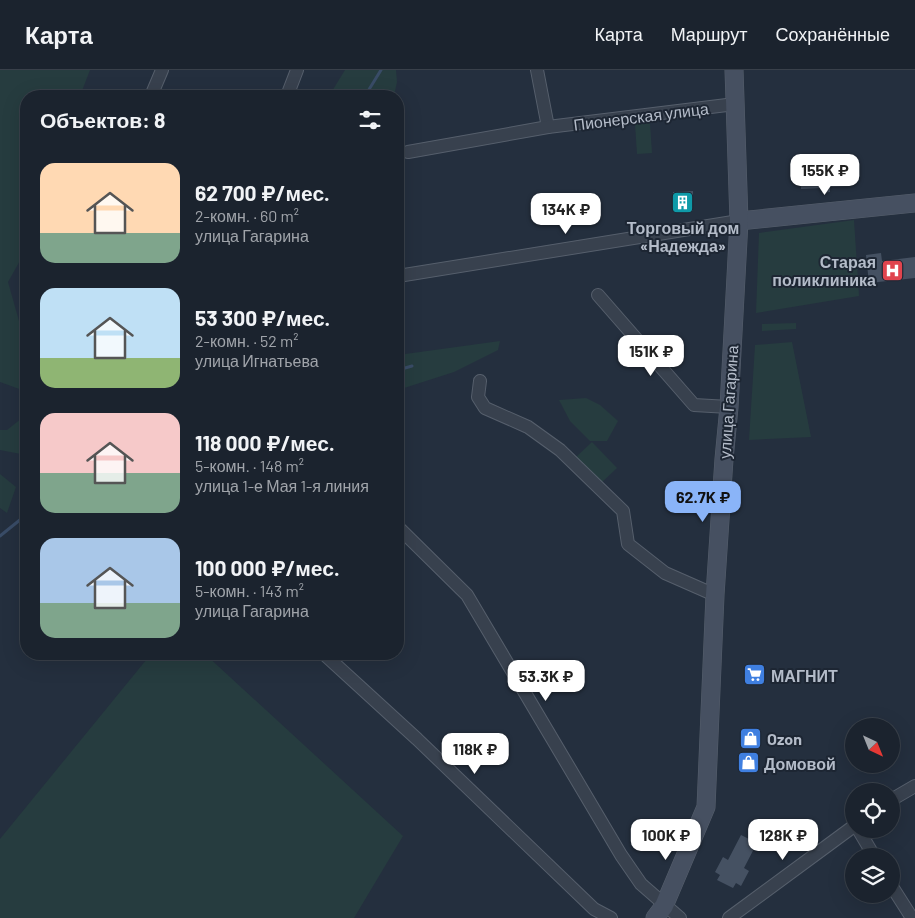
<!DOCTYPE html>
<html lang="ru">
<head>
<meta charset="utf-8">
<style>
  :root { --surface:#1b232e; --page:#282f3a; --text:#f1f3f6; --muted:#a0a4aa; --line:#39404a; --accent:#8ab4f8 }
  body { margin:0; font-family:Barlow,sans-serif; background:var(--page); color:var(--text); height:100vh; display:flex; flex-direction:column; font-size:19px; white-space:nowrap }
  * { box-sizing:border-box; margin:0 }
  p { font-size:16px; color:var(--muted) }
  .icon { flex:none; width:28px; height:28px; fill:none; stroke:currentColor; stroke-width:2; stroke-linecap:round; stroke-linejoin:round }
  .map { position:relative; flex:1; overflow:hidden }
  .sheet { position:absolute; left:20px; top:20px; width:384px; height:570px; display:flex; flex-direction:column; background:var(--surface); border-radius:20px; box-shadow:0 5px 20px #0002,0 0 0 1px var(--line) }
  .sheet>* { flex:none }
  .needle { width:32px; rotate:137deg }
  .tools { position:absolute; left:845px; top:648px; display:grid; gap:10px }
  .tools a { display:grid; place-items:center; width:55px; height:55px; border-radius:50%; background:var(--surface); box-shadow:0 5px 20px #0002,0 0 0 1px var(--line); font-size:25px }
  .price { position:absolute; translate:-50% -42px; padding:0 11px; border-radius:10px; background:#fff; color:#222; font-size:16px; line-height:32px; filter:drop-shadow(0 1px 2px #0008) }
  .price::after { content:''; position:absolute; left:50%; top:30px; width:15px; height:11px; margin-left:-8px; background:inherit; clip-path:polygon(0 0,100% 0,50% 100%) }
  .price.selected { background:var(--accent); color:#111 }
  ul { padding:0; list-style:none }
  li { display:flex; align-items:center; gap:15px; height:125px; padding:0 20px }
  li span { display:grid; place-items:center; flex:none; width:140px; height:100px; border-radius:15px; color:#555 }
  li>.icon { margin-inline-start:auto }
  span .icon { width:60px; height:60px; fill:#fffc; stroke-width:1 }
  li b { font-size:21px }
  h2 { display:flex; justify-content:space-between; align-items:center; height:60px; padding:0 20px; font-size:21px }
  header { display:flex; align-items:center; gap:30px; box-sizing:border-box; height:70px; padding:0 25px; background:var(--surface); border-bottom:1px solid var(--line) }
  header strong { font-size:24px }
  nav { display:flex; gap:28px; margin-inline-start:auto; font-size:18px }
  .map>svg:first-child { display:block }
  .green { fill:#263c3f }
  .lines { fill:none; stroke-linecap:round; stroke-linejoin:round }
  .stream { stroke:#394c67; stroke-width:3 }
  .building { fill:#455162 }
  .street-casing { stroke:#565f6c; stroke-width:14 }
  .secondary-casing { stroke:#565f6c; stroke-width:19 }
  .street { stroke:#38414e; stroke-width:12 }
  .secondary { stroke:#465061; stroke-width:18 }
  .labels { text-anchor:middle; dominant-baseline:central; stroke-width:4; stroke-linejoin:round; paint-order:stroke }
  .street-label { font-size:16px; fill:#b4bcc9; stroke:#1d2633 }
  .poi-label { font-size:16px; font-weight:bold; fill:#b4bcc9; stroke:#1d2633; text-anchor:start }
</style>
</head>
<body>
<header>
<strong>Карта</strong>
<nav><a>Карта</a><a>Маршрут</a><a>Сохранённые</a></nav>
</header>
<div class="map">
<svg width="915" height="848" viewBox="0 0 915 848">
  <rect width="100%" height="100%" fill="#242f3e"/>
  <g class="green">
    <polygon points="0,0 90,0 80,26 26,26 26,180 8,212 19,251 26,256 26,302 22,320 0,312"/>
    <polygon points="345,0 396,0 397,12 394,26 329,26"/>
    <polygon points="650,53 652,83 637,84 635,54"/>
    <polygon points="854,150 859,226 756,243 759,163"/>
    <polygon points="796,253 796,259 762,261 762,254"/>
    <polygon points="500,271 498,280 454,302 398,320 398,285"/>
    <polygon points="792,272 811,367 749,370 755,275"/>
    <polygon points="586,328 600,335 618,351 607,371 590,371 570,351 559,330"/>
    <polygon points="26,345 26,385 0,380 0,360 7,360"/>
    <polygon points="592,372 617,398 600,414 575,388"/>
    <polygon points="0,404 16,417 7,443 0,438"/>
    <polygon points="151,584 205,584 403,766 354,848 0,848 0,769"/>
  </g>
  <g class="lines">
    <g class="stream">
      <polyline points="365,26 381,0"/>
      <polyline points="398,300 412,296"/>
      <polyline points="0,466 26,445"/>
    </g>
  </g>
  <g class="building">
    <polygon points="851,95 851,116 830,117 830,122 822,123 822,118 801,119 802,98"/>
    <polygon points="693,121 693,141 673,142 673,122"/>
    <polygon points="881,183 882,191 915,187 915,208 869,213 866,185"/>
    <polygon points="741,765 757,773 744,798 749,801 741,816 736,813 733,818 717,810 720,805 715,802 723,787 728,790"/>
  </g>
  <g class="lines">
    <defs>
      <g id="street">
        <polyline points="537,0 548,57"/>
        <polyline points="151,26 162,0"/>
        <polyline points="287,26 297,0"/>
        <polyline points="408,82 548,57 735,34"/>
        <polyline points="398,206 739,151"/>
        <polyline points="598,225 694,335 729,337"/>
        <polyline points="480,311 478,327 485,338 528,357 560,380 623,441 628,474 665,503 715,525"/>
        <polyline points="398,457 467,525 621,785 641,814 680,848"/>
        <polyline points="324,584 417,669 594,839 611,848"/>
        <polyline points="891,730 915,716"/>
        <polyline points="858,759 874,786"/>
        <polyline points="891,815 912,848"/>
        <polyline points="729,848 854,756"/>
      </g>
      <g id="secondary">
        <polyline points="739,151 915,133"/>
        <polyline points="655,848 664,836 706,737 715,525 724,389 729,337 739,151 734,0"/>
      </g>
    </defs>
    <use href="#street" class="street-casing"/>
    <use href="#secondary" class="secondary-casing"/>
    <use href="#street" class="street"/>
    <use href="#secondary" class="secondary"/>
  </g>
  <defs>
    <symbol id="building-square" viewBox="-11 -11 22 22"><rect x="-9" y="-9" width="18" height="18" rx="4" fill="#0f9aa8" stroke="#1d2633"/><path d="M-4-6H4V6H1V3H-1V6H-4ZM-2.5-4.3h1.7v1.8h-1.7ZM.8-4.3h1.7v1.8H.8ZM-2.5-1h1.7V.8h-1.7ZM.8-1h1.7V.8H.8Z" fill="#fff"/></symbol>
    <symbol id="hospital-square" viewBox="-11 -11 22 22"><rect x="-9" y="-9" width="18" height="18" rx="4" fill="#e0444e" stroke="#1d2633"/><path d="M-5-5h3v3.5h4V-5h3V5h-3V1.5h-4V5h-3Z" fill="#fff"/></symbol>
    <symbol id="supermarket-square" viewBox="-11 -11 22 22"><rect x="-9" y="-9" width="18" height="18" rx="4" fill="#3f7fe0" stroke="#1d2633"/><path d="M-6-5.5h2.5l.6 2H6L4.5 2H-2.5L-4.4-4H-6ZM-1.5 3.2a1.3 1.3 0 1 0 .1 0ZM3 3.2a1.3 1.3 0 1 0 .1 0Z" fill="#fff"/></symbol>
    <symbol id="shop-square" viewBox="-11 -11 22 22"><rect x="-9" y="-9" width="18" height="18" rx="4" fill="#3f7fe0" stroke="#1d2633"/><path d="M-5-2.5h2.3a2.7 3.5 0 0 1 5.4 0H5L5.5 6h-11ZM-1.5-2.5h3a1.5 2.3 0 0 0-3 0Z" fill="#fff"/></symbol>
  </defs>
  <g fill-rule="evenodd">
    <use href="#building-square" x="670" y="120" width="25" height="25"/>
    <use href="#hospital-square" x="880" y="188" width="25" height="25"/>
    <use href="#supermarket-square" x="742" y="592" width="25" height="25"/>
    <use href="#shop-square" x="738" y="656" width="25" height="25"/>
    <use href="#shop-square" x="736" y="680" width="25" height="25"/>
  </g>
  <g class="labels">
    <g class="street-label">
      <text transform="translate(641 46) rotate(-7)">Пионерская улица</text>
      <text transform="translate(728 332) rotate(-86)">улица Гагарина</text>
    </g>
    <g class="poi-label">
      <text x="683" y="157" text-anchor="middle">Торговый дом<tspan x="683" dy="18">«Надежда»</tspan></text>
      <text x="876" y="191" text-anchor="end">Старая<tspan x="876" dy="18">поликлиника</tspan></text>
      <text x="771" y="605">МАГНИТ</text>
      <text x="767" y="668">Ozon</text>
      <text x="764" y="693">Домовой</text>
    </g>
  </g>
</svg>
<div class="tools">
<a><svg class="needle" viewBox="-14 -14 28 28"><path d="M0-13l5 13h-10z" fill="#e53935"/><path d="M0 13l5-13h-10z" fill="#a0a4aa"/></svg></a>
<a><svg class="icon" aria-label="locate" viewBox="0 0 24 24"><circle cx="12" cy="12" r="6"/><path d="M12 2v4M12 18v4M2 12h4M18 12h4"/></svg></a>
<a><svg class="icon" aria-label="layers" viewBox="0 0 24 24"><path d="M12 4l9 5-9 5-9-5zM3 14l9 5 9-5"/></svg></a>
</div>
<b class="price" style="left:825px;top:126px">155K ₽</b>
<b class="price" style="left:566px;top:165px">134K ₽</b>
<b class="price" style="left:651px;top:307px">151K ₽</b>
<b class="price selected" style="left:703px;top:453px">62.7K ₽</b>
<b class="price" style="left:546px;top:632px">53.3K ₽</b>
<b class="price" style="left:475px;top:705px">118K ₽</b>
<b class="price" style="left:666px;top:791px">100K ₽</b>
<b class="price" style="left:783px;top:791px">128K ₽</b>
<section class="sheet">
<h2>Объектов: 8<svg class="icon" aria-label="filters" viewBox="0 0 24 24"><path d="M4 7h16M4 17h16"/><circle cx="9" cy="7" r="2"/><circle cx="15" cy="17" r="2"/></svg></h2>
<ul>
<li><span style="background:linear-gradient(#ffd9b3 70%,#7fa58c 0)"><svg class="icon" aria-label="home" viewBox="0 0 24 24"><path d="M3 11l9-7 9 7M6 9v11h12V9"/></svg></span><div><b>62 700 ₽/мес.</b><p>2-комн. · 60 m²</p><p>улица Гагарина</p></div></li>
<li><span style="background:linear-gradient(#bfe0f5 70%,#8fb573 0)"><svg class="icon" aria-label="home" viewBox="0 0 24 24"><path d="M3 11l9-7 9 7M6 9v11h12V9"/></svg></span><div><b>53 300 ₽/мес.</b><p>2-комн. · 52 m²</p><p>улица Игнатьева</p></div></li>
<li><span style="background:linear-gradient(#f6c9c9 60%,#7fa58c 0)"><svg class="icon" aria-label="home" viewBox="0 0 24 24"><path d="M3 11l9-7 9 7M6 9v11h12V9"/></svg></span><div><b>118 000 ₽/мес.</b><p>5-комн. · 148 m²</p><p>улица 1-е Мая 1-я линия</p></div></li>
<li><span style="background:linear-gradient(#a9c7e8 65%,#7fa58c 0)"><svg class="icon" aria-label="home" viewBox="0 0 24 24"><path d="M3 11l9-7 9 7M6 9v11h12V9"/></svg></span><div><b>100 000 ₽/мес.</b><p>5-комн. · 143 m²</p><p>улица Гагарина</p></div></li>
</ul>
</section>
</div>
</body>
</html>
